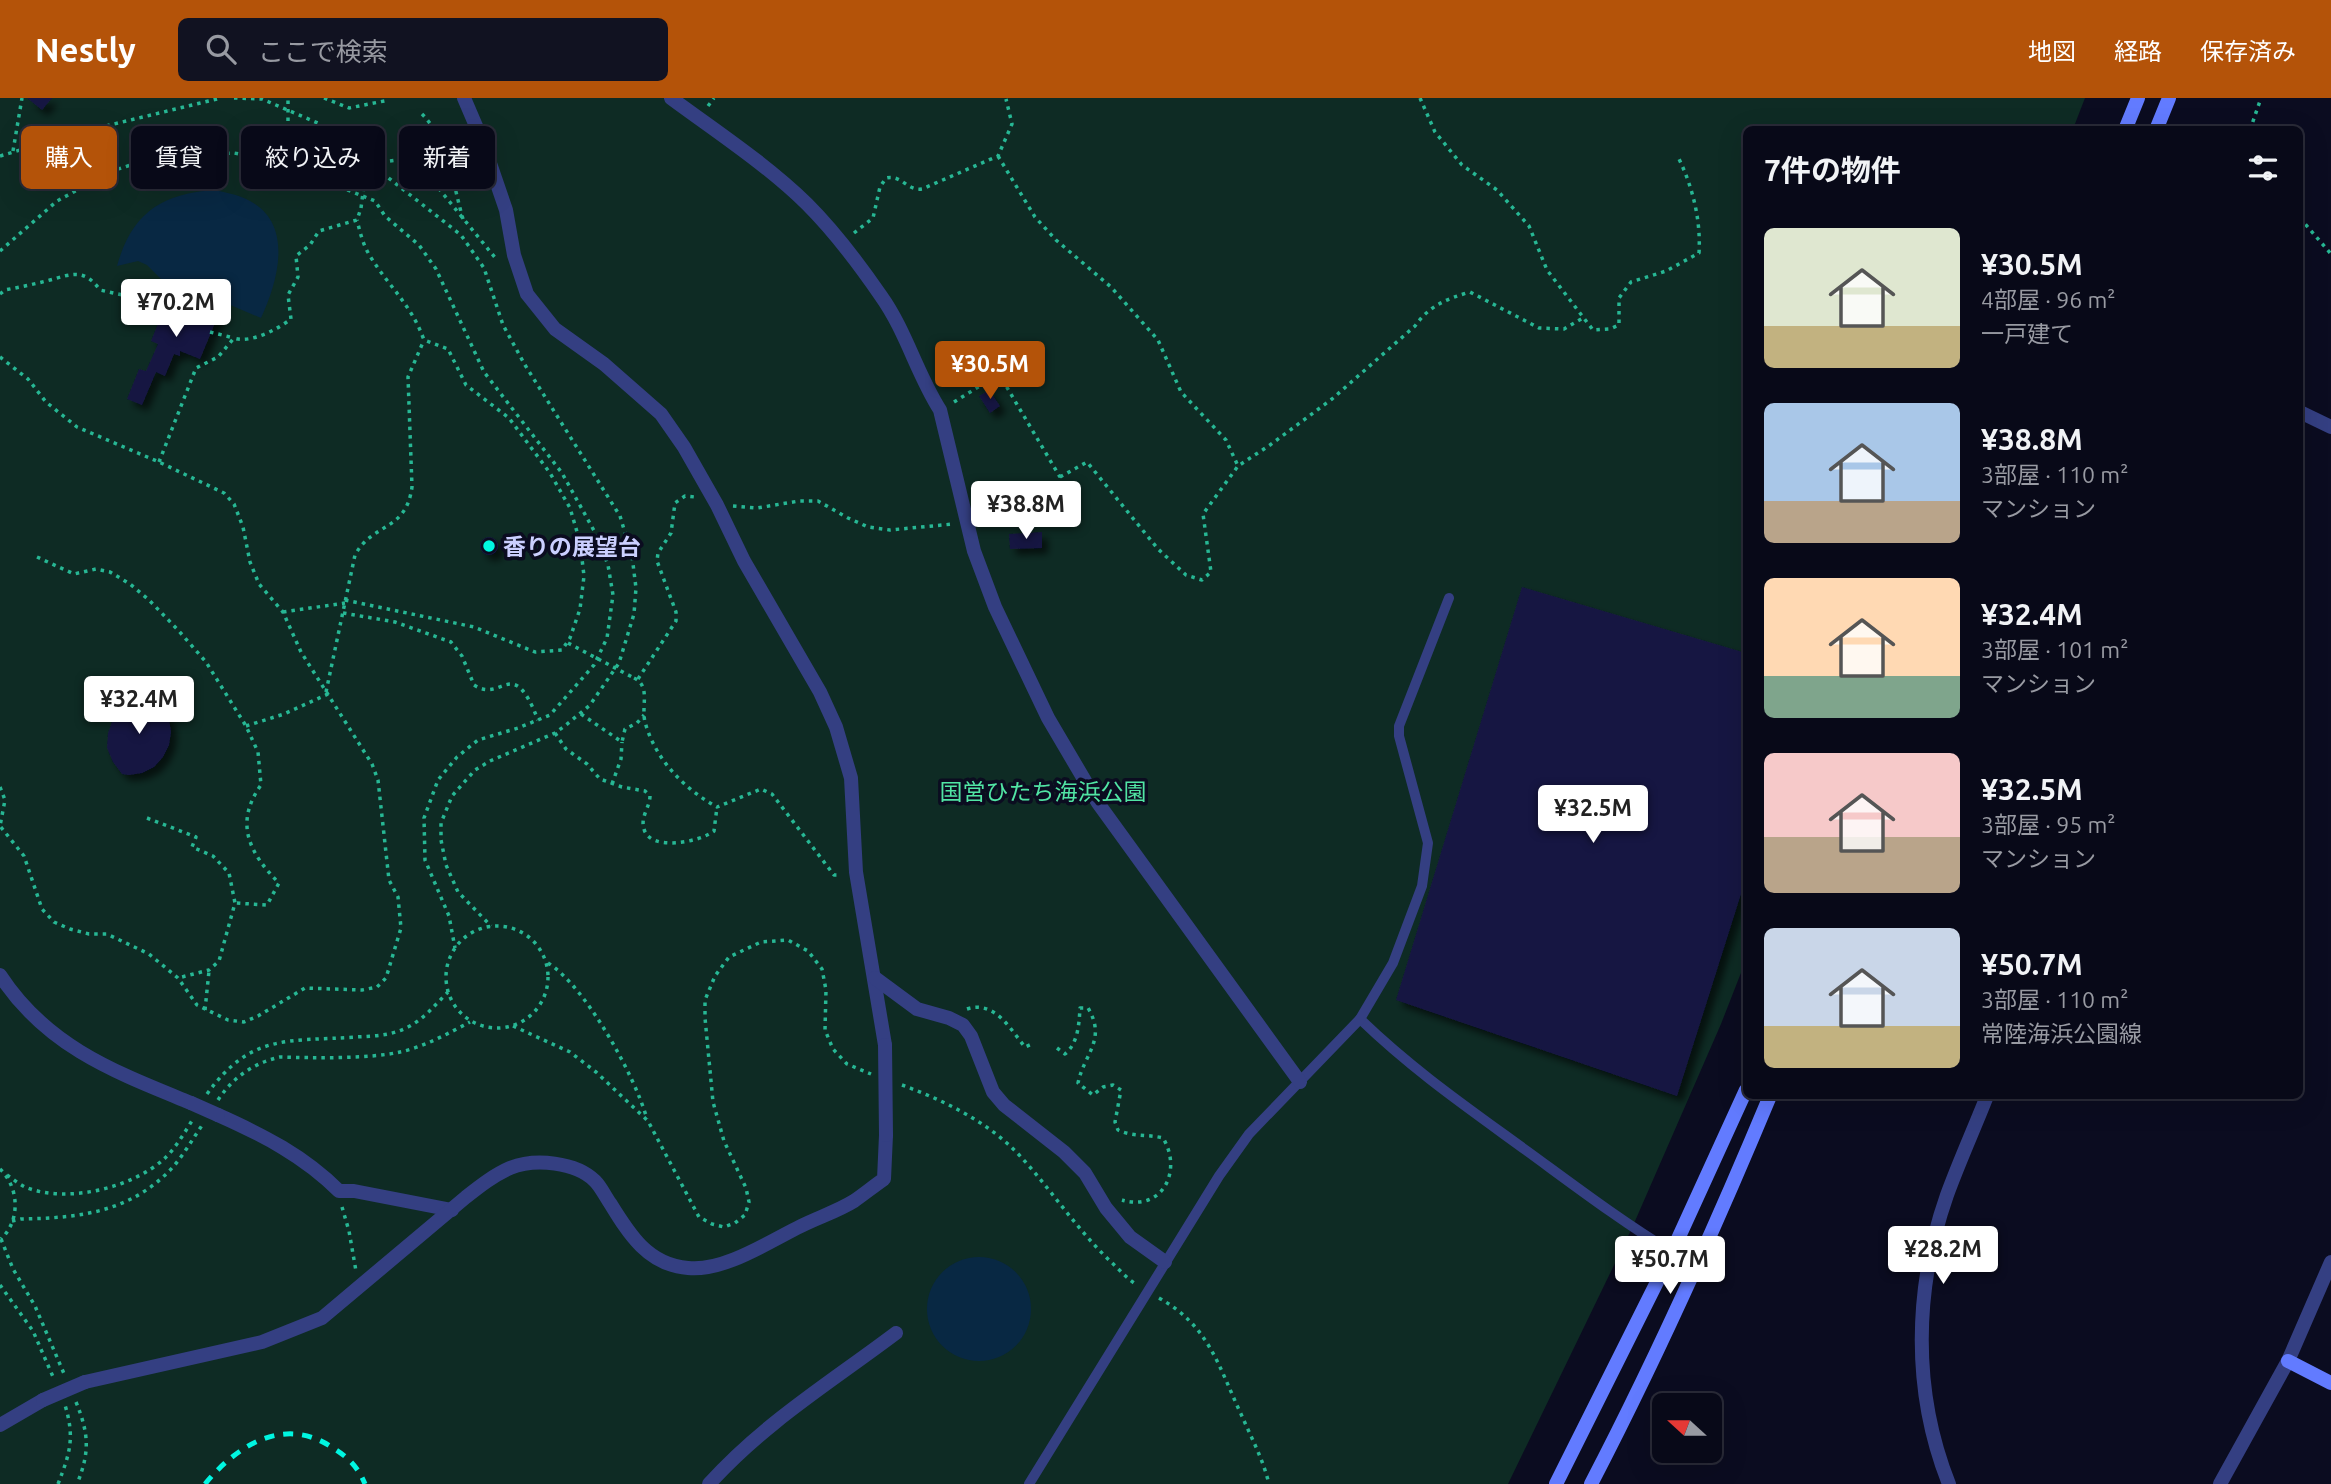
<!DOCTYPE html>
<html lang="ja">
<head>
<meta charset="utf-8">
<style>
  :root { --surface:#080918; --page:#111221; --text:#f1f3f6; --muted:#989aa2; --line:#292a37; --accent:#b45309 }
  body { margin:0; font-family:Ubuntu,"Noto Sans JP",sans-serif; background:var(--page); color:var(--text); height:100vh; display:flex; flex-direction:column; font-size:26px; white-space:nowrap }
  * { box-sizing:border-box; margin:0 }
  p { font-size:23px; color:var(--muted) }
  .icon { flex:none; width:38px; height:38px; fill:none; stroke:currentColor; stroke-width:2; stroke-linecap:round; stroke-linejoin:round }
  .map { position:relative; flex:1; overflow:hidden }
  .drawer { position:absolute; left:1743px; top:28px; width:560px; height:973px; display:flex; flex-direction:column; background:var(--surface); border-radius:10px; box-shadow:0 7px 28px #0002,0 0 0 2px var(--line) }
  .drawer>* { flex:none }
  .guide { position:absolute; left:21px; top:28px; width:665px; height:63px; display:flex; gap:14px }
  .needle { width:46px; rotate:291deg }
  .tools { position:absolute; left:1652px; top:1295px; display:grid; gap:14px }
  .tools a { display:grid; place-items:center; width:70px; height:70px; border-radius:10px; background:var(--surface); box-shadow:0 7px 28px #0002,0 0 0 2px var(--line); font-size:35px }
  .price { position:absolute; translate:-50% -60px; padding:0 16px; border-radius:7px; background:#fff; color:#222; font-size:23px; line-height:46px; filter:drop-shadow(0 2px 4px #0008) }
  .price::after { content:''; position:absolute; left:50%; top:42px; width:21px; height:16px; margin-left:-10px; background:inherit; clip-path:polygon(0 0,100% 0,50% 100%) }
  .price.selected { background:var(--accent); color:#fff }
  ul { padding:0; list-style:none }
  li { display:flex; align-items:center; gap:21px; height:175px; padding:0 21px }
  li span { display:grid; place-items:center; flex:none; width:196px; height:140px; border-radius:10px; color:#555 }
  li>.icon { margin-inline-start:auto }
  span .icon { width:84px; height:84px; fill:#fffc; stroke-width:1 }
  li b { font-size:30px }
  h2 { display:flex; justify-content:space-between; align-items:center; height:84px; padding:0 21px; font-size:30px }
  .pill { padding:0 24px; border-radius:10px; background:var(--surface); box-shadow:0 7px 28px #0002,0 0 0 2px var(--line); font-size:24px; line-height:63px }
  .pill.selected { background:var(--accent); color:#fff }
  header { display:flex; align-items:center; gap:42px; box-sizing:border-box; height:98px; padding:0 35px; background:var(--accent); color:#fff }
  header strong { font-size:33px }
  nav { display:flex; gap:38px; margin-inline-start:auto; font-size:24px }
  .search { width:490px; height:63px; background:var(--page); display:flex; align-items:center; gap:18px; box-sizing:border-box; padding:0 24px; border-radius:10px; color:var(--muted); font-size:26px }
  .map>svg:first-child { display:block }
  .green { fill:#0e2b24 }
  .water { fill:#082843 }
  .building { fill:#171742; filter:url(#shadow) }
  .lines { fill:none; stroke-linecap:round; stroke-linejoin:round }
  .path { stroke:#27b794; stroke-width:3.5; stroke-dasharray:3.5 5; stroke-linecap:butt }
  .lane { stroke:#343f82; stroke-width:10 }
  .street { stroke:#343f82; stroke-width:14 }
  .secondary { stroke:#627bff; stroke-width:14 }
  .rail { stroke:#00f6e1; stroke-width:5; stroke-dasharray:10 9; stroke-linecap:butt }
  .path-bridge { stroke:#27b794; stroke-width:3.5; stroke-dasharray:3.5 5; stroke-linecap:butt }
  .street-bridge { stroke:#343f82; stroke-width:14 }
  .poi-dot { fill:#00f6e1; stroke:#0b0c20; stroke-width:2.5 }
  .labels { text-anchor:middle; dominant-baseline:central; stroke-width:7; stroke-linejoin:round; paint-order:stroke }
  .poi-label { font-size:23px; font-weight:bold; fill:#cbcfff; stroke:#0b0c20; text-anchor:start }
  .park-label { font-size:23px; fill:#51e5a4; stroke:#0b0c20 }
</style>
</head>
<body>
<header>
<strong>Nestly</strong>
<div class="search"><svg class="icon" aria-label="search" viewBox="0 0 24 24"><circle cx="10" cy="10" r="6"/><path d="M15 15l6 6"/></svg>ここで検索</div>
<nav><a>地図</a><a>経路</a><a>保存済み</a></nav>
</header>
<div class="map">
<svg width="2331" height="1386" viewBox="0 0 2331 1386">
  <defs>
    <filter id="shadow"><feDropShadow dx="6" dy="6" stdDeviation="3.5" flood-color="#0009"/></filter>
  </defs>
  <rect width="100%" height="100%" fill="#0b0c20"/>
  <polygon class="green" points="0,0 2085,0 2073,31 1746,32 1746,862 1721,926 1632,1130 1508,1386 0,1386"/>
  <g class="water">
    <path d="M214,92c14,3 28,5 41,14 38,25 22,80 6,114l-33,-14 -8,3 -50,-19 -23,-23 -9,-4 -21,5c15,-53 44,-72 97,-76z"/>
    <circle cx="979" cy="1211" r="52"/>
  </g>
  <g class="building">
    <polygon points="27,0 52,0 42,12"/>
    <polygon points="171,193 220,213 200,261 180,253 180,258 174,256 165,278 156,274 142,307 127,301 139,271 146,273 158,246 151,243"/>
    <polygon points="989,292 1000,308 990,315 979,298"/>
    <polygon points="1042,434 1042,450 1010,451 1009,436"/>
    <circle cx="489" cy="448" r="9"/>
    <polygon points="1522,489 1746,555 1746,780 1677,998 1396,902"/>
    <polygon points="150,598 163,609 169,621 171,634 169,647 163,659 154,669 142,675 129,677 122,676 113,664 107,650 108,635 113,621 122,609 135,601"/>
  </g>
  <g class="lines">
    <g class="path">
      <polyline points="234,0 262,1 320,26 461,137 484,170 503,227 525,267 620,418 632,458 636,490 634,516 619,565 590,607 566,627 555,635 490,663 475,672 452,698 441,725 441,742 446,767 458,794 491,828"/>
      <polyline points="324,0 349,10 389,2"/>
      <path d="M1420,0l15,34 27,33 35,25 32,36 18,44 46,60 17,-1 9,-4v-27l12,-16 35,-11 33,-18c2,-32 -6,-65 -20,-94"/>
      <polyline points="708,8 714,0"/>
      <path d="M422,16c26,26 31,71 41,105"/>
      <polyline points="2250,32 2261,0"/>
      <polyline points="285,38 365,80"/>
      <polyline points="13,53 22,0"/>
      <polyline points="0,58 77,35 221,0"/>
      <polyline points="998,58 1035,119 1056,142 1111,189 1158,242 1181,294 1226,342 1238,368"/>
      <polyline points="275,63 288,29 288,0"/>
      <polyline points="390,63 397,62 422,70 497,162"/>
      <polyline points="364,87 365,80 369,77"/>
      <polyline points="2300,120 2331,156"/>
      <path d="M854,135l19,-15 7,-31 6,-9c15,-4 21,13 36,11l76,-33 14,-32 -6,-25"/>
      <polyline points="0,153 57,103 112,73 159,58 234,55 275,63 375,103 385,118 419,147 436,171 484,274 562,375 597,438 608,467 613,497 607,540 594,567 550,617 518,630 478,642 457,659 438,682 424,720 425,762 449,818 455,850"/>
      <path d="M0,196l5,-4c15,-3 30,-6 45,-10 22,-6 34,-12 50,10l41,9 23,10"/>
      <polyline points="210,234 234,240"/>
      <polyline points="0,259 28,281 46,304 77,329 159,364 224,395 234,406 243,429 250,464 259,486 283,514 301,554 372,666 378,682 389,782 398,799 401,830 386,880 377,889 362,892 305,890 258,918 244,924 228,922 197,907 178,880 149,856 107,836 89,836 70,831 54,824 42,811 24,758 0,728"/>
      <path d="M954,304l45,-28 61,103c-2,54 -33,45 -76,46"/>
      <path d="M159,364l37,-94 22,-11 16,-19c16,6 44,-9 57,-19l-3,-24 10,-18 -2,-21 14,-11 9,-14 38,-11 4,-12"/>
      <path d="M1060,379l27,-15 71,87 28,26 16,5 9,-8 -8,-58 35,-48 32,-21 62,-46 83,-73c14,-20 31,-27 55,-34l69,36 25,1 19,-11"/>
      <polyline points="733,408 757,410 799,403 818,403 848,420 868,429 890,432 953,426"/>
      <path d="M37,459l37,17 22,-5 14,3 20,12 19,16 29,30 28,32 40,64 12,26 3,33c-27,38 -12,68 18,98l-12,22 -32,-2"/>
      <path d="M345,502l129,27 61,25 27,-2 8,-12 10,-29 4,-33 -4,-34 -10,-34 -20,-35 -41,-55 -43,-33 -18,-36 -24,-9c-13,-36 -35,-53 -54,-84 -7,-11 -10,-24 -13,-36"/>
      <polyline points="283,514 345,505"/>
      <path d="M343,515l52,9 56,20 11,14 12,29c29,19 38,-32 64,35"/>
      <path d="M634,580c17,8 7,28 11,44 10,37 39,67 72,85l44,-18 11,5 62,81h6"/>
      <polyline points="638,581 676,523 676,514 657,463 658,455 671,435 675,405 685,398 695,399"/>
      <path d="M326,594l29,-137c18,-33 51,-23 57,-68l-4,-110 16,-37"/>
      <polyline points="581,616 622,644 625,631 637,625 644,617"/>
      <polyline points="246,628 284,616 328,596"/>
      <path d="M555,635l11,16 21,15 13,15 22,8 23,4 5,5c0,11 -10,21 -6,33 6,23 56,13 70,2l3,-24"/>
      <polyline points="612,686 621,661 622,644"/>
      <polyline points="0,689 5,702 0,728"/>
      <polyline points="147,720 196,739 192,749 213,758 229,775 235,805 219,863 209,872 178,880"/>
      <circle cx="497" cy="879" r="51"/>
      <path d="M548,865c38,24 87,113 99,156"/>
      <path d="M967,911c28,-9 43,20 58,38l9,-4"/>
      <polyline points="205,912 209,873"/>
      <polyline points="513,928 570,954 596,974 648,1023 699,1119 712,1126 724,1129 735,1125 745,1117 749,1104 746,1090 724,1043 713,1004 705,920 705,902 715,878 729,859 761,844 788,842 808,853 822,871 826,892 825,932 833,951 847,966 871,976"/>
      <path d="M1057,950l8,6c13,-11 14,-29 15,-46h8c19,32 -4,46 -10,75l15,12 10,-8 10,-2 8,5 -6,32 3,8c15,7 29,4 45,8 20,33 -1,74 -41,62"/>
      <path d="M902,987c43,16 87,37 119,72 31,34 55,71 88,103 9,8 17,18 28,25"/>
      <path d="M207,996c44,-61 80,-52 148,-57 18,-1 36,-1 53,-10 16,-8 27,-22 40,-35"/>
      <path d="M218,1002c15,-23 36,-37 62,-43 33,1 89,2 120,-5 24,-5 49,-19 70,-30"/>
      <path d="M0,1071c19,18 21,51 1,70"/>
      <path d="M7,1077c6,4 12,9 18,12 41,17 107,1 139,-28 11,-10 21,-27 29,-40"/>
      <polyline points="342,1109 349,1133 356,1173"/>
      <path d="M12,1123l9,-2c52,-1 102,-5 143,-43 16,-14 27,-35 39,-52"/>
      <polyline points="1,1141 13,1171 35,1208 65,1278"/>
      <polyline points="0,1187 33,1233 54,1281"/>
      <path d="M1159,1200c50,28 59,67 82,116 10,23 22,45 28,70"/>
      <path d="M76,1304c13,32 14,50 1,82"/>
      <path d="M58,1386c12,-31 17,-46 7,-79"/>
    </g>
    <g class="lane">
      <path d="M1360,921c54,52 108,89 167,132 48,35 94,70 145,101"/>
      <polyline points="1029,1386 1219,1078 1249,1036 1360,921 1393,865 1422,788 1428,745 1399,638 1399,628 1449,500"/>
    </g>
    <g class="street">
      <polyline points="464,0 482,42 506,112 514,157 527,196 555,231 604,266 661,316 684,349 717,407 744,463 820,594 836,629 851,680 856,774 885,947"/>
      <path d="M671,0c46,34 95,66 136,106 27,27 52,60 74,92 25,35 36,78 59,114l34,141 21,56 53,111 50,85 202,279"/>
      <polyline points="2300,314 2331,329"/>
      <path d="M0,877c47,72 115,97 191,128"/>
      <polyline points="875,880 917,911 949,920 963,927 971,938 993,994 1004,1007 1064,1054 1085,1075 1106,1110 1130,1139 1165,1164"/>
      <path d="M218,1017c45,20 86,41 121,76h15l98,19"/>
      <path d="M85,1284l177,-40 60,-24 144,-121c14,-11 28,-22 44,-29 25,-10 66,-6 85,13 6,6 10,15 15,22 19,31 38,62 78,65 36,4 82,-27 113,-42 18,-9 37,-15 53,-25 10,-7 20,-15 30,-22l2,-44"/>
      <polyline points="0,1327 43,1302"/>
      <path d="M709,1386c55,-61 122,-102 187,-151"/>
      <path d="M1949,1386c-37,-93 -35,-195 -2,-289 12,-33 27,-66 40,-99"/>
      <polyline points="2220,1386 2288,1263 2331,1164"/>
    </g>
    <g class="secondary">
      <polyline points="2125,32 2138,0"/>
      <polyline points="2156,32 2169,0"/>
      <polyline points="2288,1263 2331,1285"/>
      <polyline points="1556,1386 1672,1154 1746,992"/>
      <path d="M1591,1386c66,-127 124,-256 179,-388"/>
    </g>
    <path class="rail" d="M205,1386c32,-39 80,-69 128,-36 15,9 25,19 32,36"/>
    <g class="path-bridge">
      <polyline points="369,77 390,63"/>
      <polyline points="361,110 364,87"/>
      <polyline points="568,545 634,580"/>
    </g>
    <g class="street-bridge">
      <polyline points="885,947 886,1037"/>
      <polyline points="191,1005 218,1017"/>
      <polyline points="43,1302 85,1284"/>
    </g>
  </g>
  <circle class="poi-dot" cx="489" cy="448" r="7"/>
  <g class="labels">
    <g class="poi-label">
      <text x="503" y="448">香りの展望台</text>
    </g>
    <g class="park-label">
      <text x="1043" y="693">国営ひたち海浜公園</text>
    </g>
  </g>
</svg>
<div class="tools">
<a><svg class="needle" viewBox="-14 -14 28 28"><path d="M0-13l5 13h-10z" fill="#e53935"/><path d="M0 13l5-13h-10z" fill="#989aa2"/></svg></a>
</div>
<b class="price" style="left:176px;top:241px">¥70.2M</b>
<b class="price selected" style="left:990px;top:303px">¥30.5M</b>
<b class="price" style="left:1026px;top:443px">¥38.8M</b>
<b class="price" style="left:139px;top:638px">¥32.4M</b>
<b class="price" style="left:1593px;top:747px">¥32.5M</b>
<b class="price" style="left:1943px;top:1188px">¥28.2M</b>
<b class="price" style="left:1670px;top:1198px">¥50.7M</b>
<div class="guide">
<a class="pill selected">購入</a>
<a class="pill">賃貸</a>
<a class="pill">絞り込み</a>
<a class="pill">新着</a>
</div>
<section class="drawer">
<h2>7件の物件<svg class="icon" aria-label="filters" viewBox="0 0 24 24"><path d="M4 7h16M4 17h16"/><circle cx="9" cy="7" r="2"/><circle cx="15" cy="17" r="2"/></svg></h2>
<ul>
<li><span style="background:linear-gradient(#dfe7d0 70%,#c2b280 0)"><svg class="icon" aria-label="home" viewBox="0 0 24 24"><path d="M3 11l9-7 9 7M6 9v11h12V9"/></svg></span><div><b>¥30.5M</b><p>4部屋 · 96 m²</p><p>一戸建て</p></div></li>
<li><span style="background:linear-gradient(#a9c7e8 70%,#b9a48a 0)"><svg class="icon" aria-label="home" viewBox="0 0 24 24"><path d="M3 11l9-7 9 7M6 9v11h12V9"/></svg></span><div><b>¥38.8M</b><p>3部屋 · 110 m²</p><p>マンション</p></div></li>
<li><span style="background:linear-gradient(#ffd9b3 70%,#7fa58c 0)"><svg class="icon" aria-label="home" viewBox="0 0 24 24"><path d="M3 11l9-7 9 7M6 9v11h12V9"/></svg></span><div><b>¥32.4M</b><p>3部屋 · 101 m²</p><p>マンション</p></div></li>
<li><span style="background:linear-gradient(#f6c9c9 60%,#b9a48a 0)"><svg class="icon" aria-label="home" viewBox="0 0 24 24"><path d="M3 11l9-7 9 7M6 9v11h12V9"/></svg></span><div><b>¥32.5M</b><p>3部屋 · 95 m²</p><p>マンション</p></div></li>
<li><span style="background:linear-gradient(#c9d6e8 70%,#c2b280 0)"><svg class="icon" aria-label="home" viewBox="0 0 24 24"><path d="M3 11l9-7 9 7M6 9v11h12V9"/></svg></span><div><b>¥50.7M</b><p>3部屋 · 110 m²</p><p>常陸海浜公園線</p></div></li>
</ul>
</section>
</div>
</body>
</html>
